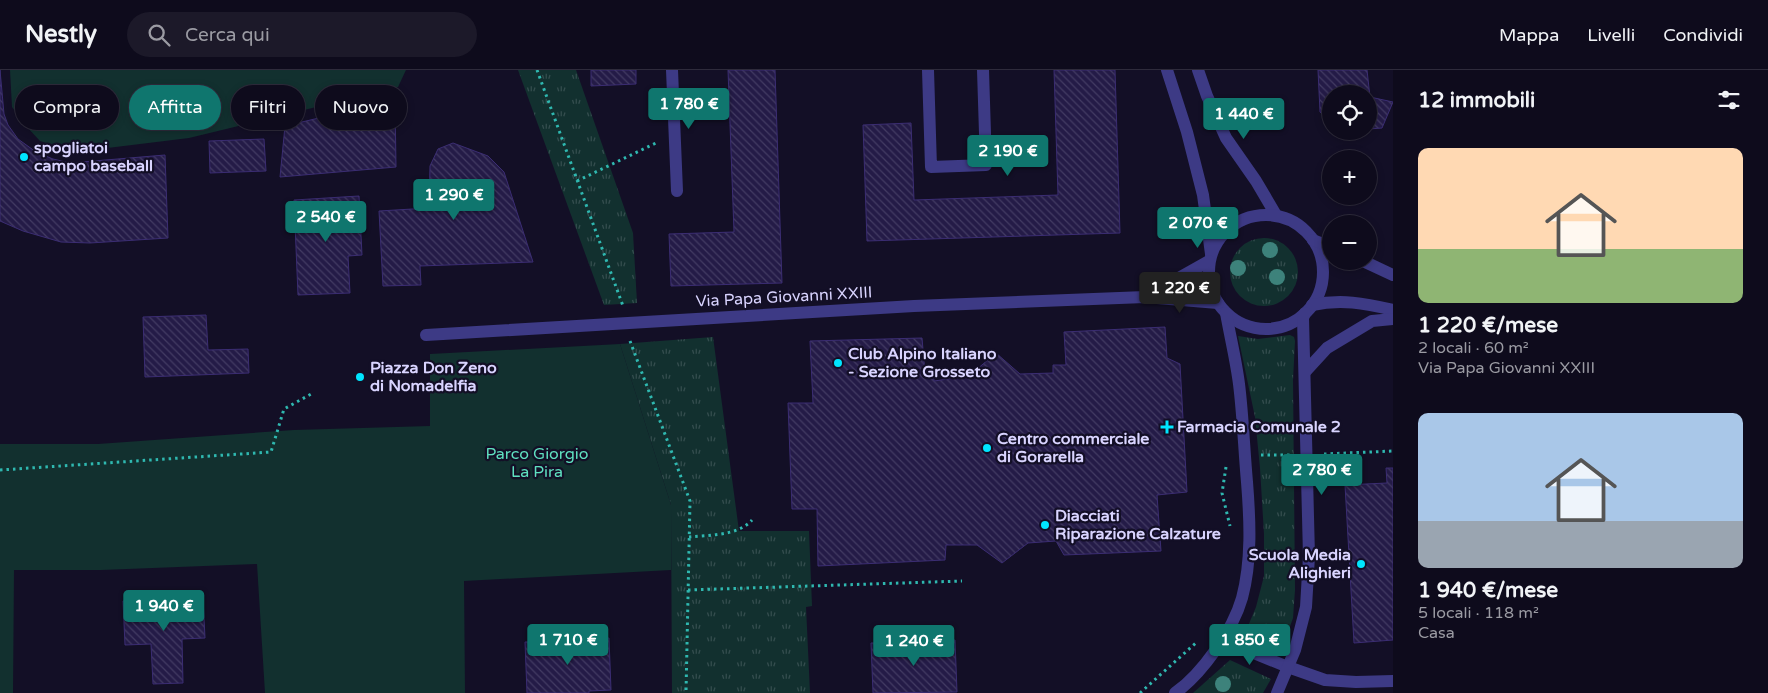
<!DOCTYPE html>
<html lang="it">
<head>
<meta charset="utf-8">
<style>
  :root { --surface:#0e0b1c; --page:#1c1929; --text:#f1f3f6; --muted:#9b9ba3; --line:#2e2b3b; --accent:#0f766e }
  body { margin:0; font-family:"Varela Round",sans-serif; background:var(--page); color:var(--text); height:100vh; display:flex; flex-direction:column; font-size:19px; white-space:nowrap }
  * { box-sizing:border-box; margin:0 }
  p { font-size:16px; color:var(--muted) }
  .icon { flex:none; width:28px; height:28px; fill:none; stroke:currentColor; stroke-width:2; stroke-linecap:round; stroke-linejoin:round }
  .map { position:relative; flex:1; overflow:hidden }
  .sheet { display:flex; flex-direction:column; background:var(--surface); width:375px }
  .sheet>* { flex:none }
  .guide { position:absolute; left:15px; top:15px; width:475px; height:45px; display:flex; gap:10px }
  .buttons { position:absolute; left:1322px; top:15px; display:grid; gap:10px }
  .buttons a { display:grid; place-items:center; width:55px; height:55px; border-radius:50%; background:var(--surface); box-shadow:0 2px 8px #0003,0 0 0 1px var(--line); font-size:25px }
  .price { position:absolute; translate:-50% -42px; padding:0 11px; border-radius:5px; background:var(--accent); color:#fff; font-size:16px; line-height:32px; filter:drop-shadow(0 1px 2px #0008) }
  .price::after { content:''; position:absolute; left:50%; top:30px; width:15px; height:11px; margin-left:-8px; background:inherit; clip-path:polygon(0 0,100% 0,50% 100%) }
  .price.selected { background:#222; color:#fff }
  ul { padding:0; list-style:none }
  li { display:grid; align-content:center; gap:10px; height:265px; padding:0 25px }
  li span { display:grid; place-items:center; height:155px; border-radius:10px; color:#555 }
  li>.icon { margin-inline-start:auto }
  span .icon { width:90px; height:90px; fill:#fffc; stroke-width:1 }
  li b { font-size:21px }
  h2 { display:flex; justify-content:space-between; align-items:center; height:60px; padding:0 25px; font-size:21px }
  .pill { padding:0 18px; border-radius:22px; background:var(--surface); box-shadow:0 2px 8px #0003,0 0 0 1px var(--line); font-size:18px; line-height:45px }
  .pill.selected { background:var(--accent); color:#fff }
  header { display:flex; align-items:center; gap:30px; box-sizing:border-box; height:70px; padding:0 25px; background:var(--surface); border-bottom:1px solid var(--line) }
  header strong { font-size:24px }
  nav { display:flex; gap:28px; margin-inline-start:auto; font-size:18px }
  .search { width:350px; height:45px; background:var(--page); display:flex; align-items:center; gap:12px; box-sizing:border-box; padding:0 18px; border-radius:28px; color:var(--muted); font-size:19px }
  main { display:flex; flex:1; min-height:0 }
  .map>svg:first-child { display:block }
  .grass { fill:url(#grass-tufts) }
  .green { fill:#12302f }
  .building { fill:url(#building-back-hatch); stroke:#3b2d73 }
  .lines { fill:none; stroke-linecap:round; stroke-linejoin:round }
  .path { stroke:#2fb8b0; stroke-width:3; stroke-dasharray:2.5 4; stroke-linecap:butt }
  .minor { stroke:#3d3a85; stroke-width:12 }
  .tree { fill:#3d827b }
  .poi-dot { fill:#00e5ff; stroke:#130f26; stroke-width:2 }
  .labels { text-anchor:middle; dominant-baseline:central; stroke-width:4.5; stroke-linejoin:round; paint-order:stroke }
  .poi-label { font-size:16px; font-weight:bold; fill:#d9d4ff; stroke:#130f26; text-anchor:start }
  .street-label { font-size:16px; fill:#d9d4ff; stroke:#130f26 }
  .park-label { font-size:16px; fill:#5fe0c0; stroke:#130f26 }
</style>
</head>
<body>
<header>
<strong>Nestly</strong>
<div class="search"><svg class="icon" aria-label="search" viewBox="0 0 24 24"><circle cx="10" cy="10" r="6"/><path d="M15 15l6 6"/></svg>Cerca qui</div>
<nav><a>Mappa</a><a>Livelli</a><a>Condividi</a></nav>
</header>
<main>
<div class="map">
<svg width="1393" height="623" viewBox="0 0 1393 623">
  <defs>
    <pattern id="grass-tufts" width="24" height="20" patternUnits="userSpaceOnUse" patternTransform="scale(1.25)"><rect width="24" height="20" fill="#12302f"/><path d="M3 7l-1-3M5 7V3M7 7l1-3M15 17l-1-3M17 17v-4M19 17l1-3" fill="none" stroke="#344d4e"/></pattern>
    <pattern id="building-back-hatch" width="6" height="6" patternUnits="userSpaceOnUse" patternTransform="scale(1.25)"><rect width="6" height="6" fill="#241b47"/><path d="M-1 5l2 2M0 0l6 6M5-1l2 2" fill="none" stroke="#433b63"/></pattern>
  </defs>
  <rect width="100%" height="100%" fill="#130f26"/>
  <g class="grass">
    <polygon points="518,0 576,0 633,163 637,233 604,235"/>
    <circle cx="1264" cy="202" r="34"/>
    <polygon points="1290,265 1294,267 1295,271 1293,310 1295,520 1293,548 1283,576 1277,579 1243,568 1256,537 1264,506 1264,464 1260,398 1255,347 1238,266 1258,269"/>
    <polygon points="713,267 739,461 809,461 812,536 806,537 810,623 672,623 671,435 620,274"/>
    <polygon points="1230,590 1271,609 1263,623 1193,623"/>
  </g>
  <g class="green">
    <polygon points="10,0 406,0 398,17 189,68 75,82 40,71 27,57 12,37"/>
    <polygon points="620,274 671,435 671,500 464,511 465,623 265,623 257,494 101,500 14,500 13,623 0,623 0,374 98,374 294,360 430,356 430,284"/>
  </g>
  <g class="building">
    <polygon points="0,0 4,44 8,55 18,69 36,82 53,89 70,93 165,85 168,168 90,173 61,172 23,161 0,151"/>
    <polygon points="591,0 636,0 636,14 591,16"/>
    <polygon points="728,0 775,0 782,213 671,216 669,164 734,162"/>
    <polygon points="1054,0 1115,0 1120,163 867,171 863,55 911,53 914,130 1058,125"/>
    <polygon points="1318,0 1367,0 1370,27 1393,32 1382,58 1369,59 1369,24 1331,24 1331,51 1320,42"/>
    <polygon points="395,30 396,97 280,107 285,56"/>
    <polygon points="264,69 266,101 210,103 209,71"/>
    <polygon points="453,73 488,86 504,102 533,192 420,196 421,215 383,216 379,141 429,138 430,96 438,79"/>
    <polygon points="359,126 362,185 348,186 350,223 298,225 294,130"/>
    <polygon points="206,245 208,280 248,279 249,303 145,307 143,247"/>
    <polygon points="1165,257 1167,288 1180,294 1187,422 1157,425 1161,481 1064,485 1056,471 1028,473 1002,493 977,475 946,475 945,490 818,496 817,439 792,439 788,333 813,333 810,271 922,268 925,303 934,303 934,311 969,306 996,283 1020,304 1053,303 1053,295 1066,295 1064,262"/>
    <polygon points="1386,398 1393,398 1393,570 1354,573 1345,415 1387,413"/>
    <polygon points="203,528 205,568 182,569 183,613 153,614 151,574 125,575 123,531"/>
    <polygon points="609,568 611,620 589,621 589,623 527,623 525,572"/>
    <polygon points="955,570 957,622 873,623 871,573"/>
  </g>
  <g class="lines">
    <g class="path">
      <polyline points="537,0 623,236"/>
      <polyline points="577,111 658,72"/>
      <polyline points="630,271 690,431 686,623"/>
      <polyline points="1324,384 1393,381"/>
      <polyline points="1261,385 1290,385"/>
      <polyline points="1226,397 1222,423 1230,456"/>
      <polyline points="0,400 271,382 284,339 313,323"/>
      <path d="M689,467c20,-2 49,-1 63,-17"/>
      <polyline points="688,520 962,511"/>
      <polyline points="1140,623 1198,571"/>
    </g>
    <g class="minor">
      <polyline points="672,0 677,121"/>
      <polyline points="928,0 931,97 986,95 983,0"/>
      <polyline points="1167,0 1187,62 1203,125 1211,184"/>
      <polyline points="1198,0 1207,26 1226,68 1256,111 1276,145"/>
      <circle cx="1266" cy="202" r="57"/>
      <polyline points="1313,170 1331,177"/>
      <polyline points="1363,191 1393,205"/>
      <polyline points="1145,227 1209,191"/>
      <path d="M1312,235c29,-6 52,-2 81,5"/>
      <polyline points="426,265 914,236 1145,227 1218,233"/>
      <polyline points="1305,302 1327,278 1372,251 1393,249"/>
      <polyline points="1222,570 1288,597 1325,610 1356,612 1393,611"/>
      <path d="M1175,623c27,-19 58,-63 67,-95 10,-37 8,-78 5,-116 -3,-33 -4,-66 -8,-98 -3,-24 -9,-48 -13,-71"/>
      <polyline points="1277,623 1295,580 1306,537 1309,486 1303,248 1305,243"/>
    </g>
  </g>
  <g class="tree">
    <circle cx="1270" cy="180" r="8"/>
    <circle cx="1238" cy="198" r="8"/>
    <circle cx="1277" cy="207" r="8"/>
    <circle cx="1223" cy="614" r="8"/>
  </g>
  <g class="poi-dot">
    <circle cx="24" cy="87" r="5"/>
    <circle cx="838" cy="293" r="5"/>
    <circle cx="360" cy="307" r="5"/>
    <path d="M1164.5 349.5h5v5h5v5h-5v5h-5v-5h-5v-5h5z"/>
    <circle cx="987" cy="378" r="5"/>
    <circle cx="1045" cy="455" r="5"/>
    <circle cx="1361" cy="494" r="5"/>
  </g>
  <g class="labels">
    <g class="poi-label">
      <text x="34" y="78">spogliatoi<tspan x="34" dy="18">campo baseball</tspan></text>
      <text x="848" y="284">Club Alpino Italiano<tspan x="848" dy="18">- Sezione Grosseto</tspan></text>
      <text x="370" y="298">Piazza Don Zeno<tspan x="370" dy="18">di Nomadelfia</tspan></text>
      <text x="1177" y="357">Farmacia Comunale 2</text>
      <text x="997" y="369">Centro commerciale<tspan x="997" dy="18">di Gorarella</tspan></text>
      <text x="1055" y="446">Diacciati<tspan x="1055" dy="18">Riparazione Calzature</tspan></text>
      <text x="1351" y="485" text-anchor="end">Scuola Media<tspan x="1351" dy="18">Alighieri</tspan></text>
    </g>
    <g class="street-label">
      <text transform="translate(784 227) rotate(-3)">Via Papa Giovanni XXIII</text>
    </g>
    <g class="park-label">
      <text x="537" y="384">Parco Giorgio<tspan x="537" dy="18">La Pira</tspan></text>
    </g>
  </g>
</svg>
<div class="buttons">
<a><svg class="icon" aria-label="locate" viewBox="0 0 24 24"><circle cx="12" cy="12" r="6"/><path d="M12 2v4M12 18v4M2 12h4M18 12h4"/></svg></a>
<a>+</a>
<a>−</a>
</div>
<b class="price" style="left:689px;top:60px">1 780 €</b>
<b class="price" style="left:1244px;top:70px">1 440 €</b>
<b class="price" style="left:1008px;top:107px">2 190 €</b>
<b class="price" style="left:454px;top:151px">1 290 €</b>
<b class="price" style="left:326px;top:173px">2 540 €</b>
<b class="price" style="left:1198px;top:179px">2 070 €</b>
<b class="price selected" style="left:1180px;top:244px">1 220 €</b>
<b class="price" style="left:1322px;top:426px">2 780 €</b>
<b class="price" style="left:164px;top:562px">1 940 €</b>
<b class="price" style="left:568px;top:596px">1 710 €</b>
<b class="price" style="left:1250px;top:596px">1 850 €</b>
<b class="price" style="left:914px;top:597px">1 240 €</b>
<div class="guide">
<a class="pill">Compra</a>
<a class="pill selected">Affitta</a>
<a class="pill">Filtri</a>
<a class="pill">Nuovo</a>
</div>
</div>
<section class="sheet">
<h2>12 immobili<svg class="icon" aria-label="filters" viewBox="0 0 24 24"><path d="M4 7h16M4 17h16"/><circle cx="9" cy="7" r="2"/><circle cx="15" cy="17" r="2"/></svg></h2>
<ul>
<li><span style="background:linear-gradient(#ffd9b3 65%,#8fb573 0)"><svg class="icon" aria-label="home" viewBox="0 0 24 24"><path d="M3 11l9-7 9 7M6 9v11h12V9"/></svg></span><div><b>1 220 €/mese</b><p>2 locali · 60 m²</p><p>Via Papa Giovanni XXIII</p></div></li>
<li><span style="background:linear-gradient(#a9c7e8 70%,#9aa5b1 0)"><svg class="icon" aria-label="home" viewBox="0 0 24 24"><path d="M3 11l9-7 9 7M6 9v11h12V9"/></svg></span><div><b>1 940 €/mese</b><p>5 locali · 118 m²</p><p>Casa</p></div></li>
</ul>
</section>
</main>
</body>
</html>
